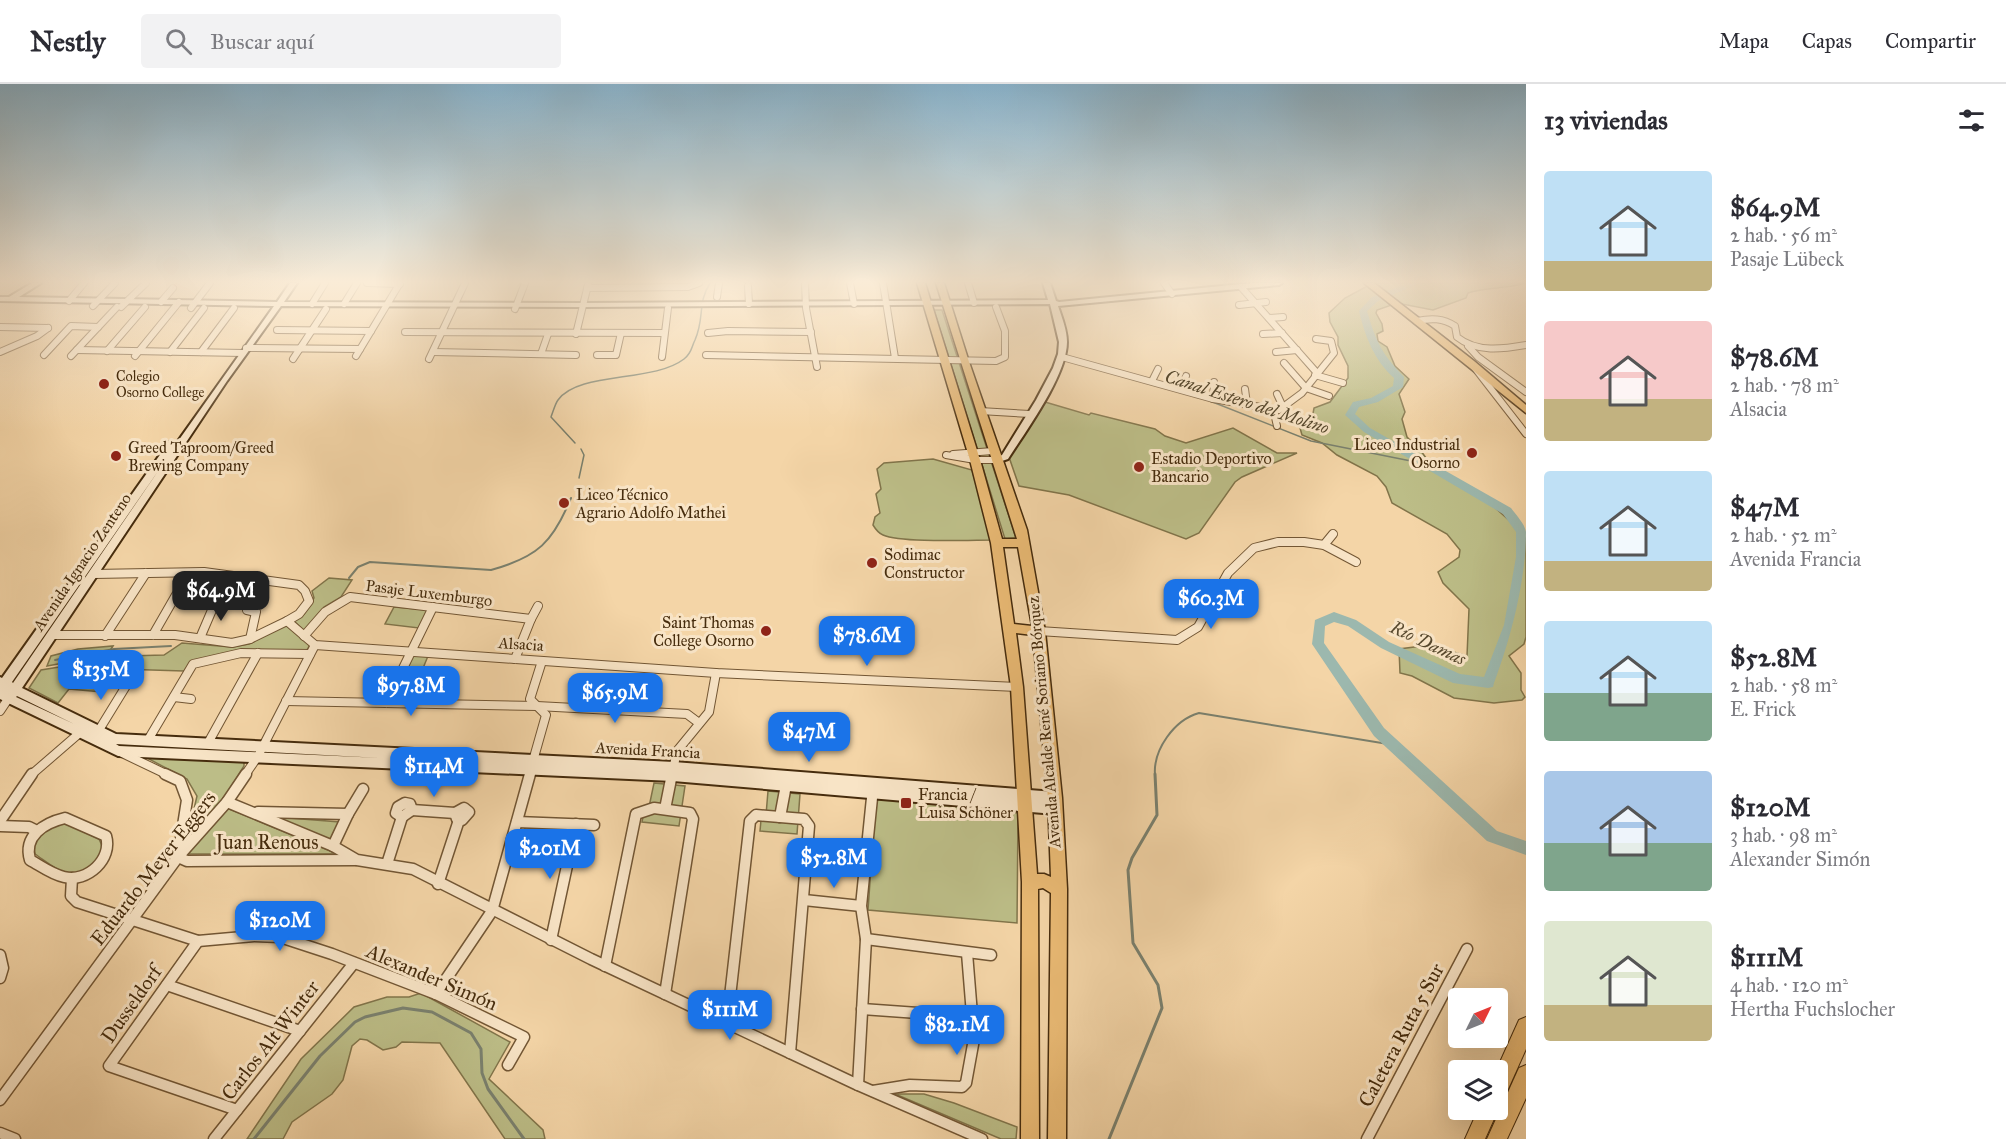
<!DOCTYPE html>
<html lang="es">
<head>
<meta charset="utf-8">
<style>
  :root { --surface:#fff; --page:#f2f2f3; --text:#2b2b33; --muted:#7c7c81; --line:#e1e1e2; --accent:#1a73e8 }
  body { margin:0; font-family:"IM FELL Great Primer",serif; background:var(--page); color:var(--text); height:100vh; display:flex; flex-direction:column; font-size:22px; white-space:nowrap }
  * { box-sizing:border-box; margin:0 }
  p { font-size:20px; color:var(--muted) }
  .icon { flex:none; width:33px; height:33px; fill:none; stroke:currentColor; stroke-width:2; stroke-linecap:round; stroke-linejoin:round }
  .map { position:relative; flex:1; overflow:hidden }
  .sheet { display:flex; flex-direction:column; background:var(--surface); width:480px }
  .sheet>* { flex:none }
  .needle { width:39px; rotate:47deg }
  .buttons { position:absolute; left:1448px; top:904px; display:grid; gap:12px }
  .buttons a { display:grid; place-items:center; width:60px; height:60px; border-radius:6px; background:var(--surface); box-shadow:0 6px 24px #0002; font-size:30px }
  .price { position:absolute; translate:-50% -51px; padding:0 14px; border-radius:12px; background:var(--accent); color:#fff; font-size:20px; line-height:39px; filter:drop-shadow(0 2px 3px #0008) }
  .price::after { content:''; position:absolute; left:50%; top:36px; width:18px; height:14px; margin-left:-9px; background:inherit; clip-path:polygon(0 0,100% 0,50% 100%) }
  .price.current { background:#222; color:#fff }
  ul { padding:0; list-style:none }
  li { display:flex; align-items:center; gap:18px; height:150px; padding:0 18px }
  li span { display:grid; place-items:center; flex:none; width:168px; height:120px; border-radius:6px; color:#555 }
  li>.icon { margin-inline-start:auto }
  span .icon { width:72px; height:72px; fill:#fffc; stroke-width:1 }
  li b { font-size:26px }
  h2 { display:flex; justify-content:space-between; align-items:center; height:72px; padding:0 18px; font-size:26px }
  header { display:flex; align-items:center; gap:36px; box-sizing:border-box; height:84px; padding:0 30px; background:var(--surface); border-bottom:2px solid var(--line) }
  header strong { font-size:28px }
  nav { display:flex; gap:33px; margin-inline-start:auto; font-size:21px }
  .search { width:420px; height:54px; background:var(--page); display:flex; align-items:center; gap:15px; box-sizing:border-box; padding:0 21px; border-radius:6px; color:var(--muted); font-size:22px }
  main { display:flex; flex:1; min-height:0 }
  .map>svg:first-child { display:block }
  .green { fill:#bcbd87; stroke:#81744a; stroke-width:1.5 }
  .lines { fill:none; stroke-linecap:round; stroke-linejoin:round }
  .stream-far2 { stroke:#7a806e; stroke-width:1.5 }
  .stream-far1 { stroke:#7a806e; stroke-width:2 }
  .stream { stroke:#7a806e; stroke-width:3 }
  .river { fill:#9cb8ae; fill-rule:evenodd }
  .street-far2-casing { stroke:#725634; stroke-width:8 }
  .street-far1-casing { stroke:#725634; stroke-width:10 }
  .street-casing { stroke:#725634; stroke-width:13 }
  .secondary-casing { stroke:#462c0d; stroke-width:4 }
  .primary-casing { stroke:#462c0d; stroke-width:3 }
  .highway-casing { stroke:#462c0d; stroke-width:2 }
  .street-far2 { stroke:#f8e4c6; stroke-width:6 }
  .street-far1 { stroke:#f8e4c6; stroke-width:8 }
  .street { stroke:#f8e4c6; stroke-width:10 }
  .secondary { fill:#f8e4c6; fill-rule:evenodd }
  .primary { fill:#eaba74; fill-rule:evenodd }
  .highway { fill:#eaba74; fill-rule:evenodd }
  .poi-dot { fill:#8f2418; stroke:#f8e4c6; stroke-width:2 }
  .labels { text-anchor:middle; dominant-baseline:central; stroke-width:6; stroke-linejoin:round; paint-order:stroke }
  .far-poi-label { font-size:14px; fill:#462c0d; stroke:#f8e4c6; text-anchor:start }
  .poi-label { font-size:16px; fill:#462c0d; stroke:#f8e4c6; text-anchor:start }
  .street-label { font-size:16px; fill:#462c0d; stroke:#f8e4c6 }
  .water-label { font-size:18px; font-style:italic; fill:#57482d; stroke:#f8e4c6 }
  .near-street-label { font-size:20px; fill:#462c0d; stroke:#f8e4c6 }
</style>
</head>
<body>
<header>
<strong>Nestly</strong>
<div class="search"><svg class="icon" aria-label="search" viewBox="0 0 24 24"><circle cx="10" cy="10" r="6"/><path d="M15 15l6 6"/></svg>Buscar aquí</div>
<nav><a>Mapa</a><a>Capas</a><a>Compartir</a></nav>
</header>
<main>
<div class="map">
<svg width="1526" height="1055" viewBox="0 0 1526 1055">
  <rect width="100%" height="100%" fill="#f4d5a7"/>
  <filter id="stains"><feTurbulence type="fractalNoise" baseFrequency=".00333" numOctaves="4"/><feColorMatrix values="0 0 0 0 .2 0 0 0 0 .09 0 0 0 0 .02 0 0 0 .5 -.17"/></filter>
  <radialGradient id="worn" r=".72"><stop offset=".6" stop-color="#630" stop-opacity="0"/><stop offset="1" stop-color="#630" stop-opacity=".3"/></radialGradient>
  <g class="green">
    <path d="M1373,199h153c-19,6 -41,4 -58,10l-2,5 -33,12 -36,-7 -20,7 -1,3 6,11 1,7 -6,3 1,7 9,6 8,19 14,13 -10,15 6,18 -3,7 5,18 14,14 13,18 57,35 31,28 4,8v97l-2,7 -15,12 12,17v17l4,7 -3,3 -28,3 -40,-5 -42,-22 -12,-3 -1,-24 31,-4 37,11 2,-47 -26,-26 -5,-11 21,-15 1,-7 -13,-16 -55,-31 -6,-16 -9,-11 -40,-21 -15,-12 -20,-8 -2,-7 12,-9 2,-11 16,-6 18,-24v-12l-10,-21v-8l-8,-15 -1,-9 16,-15z"/>
    <polygon points="934,226 942,226 1016,454 1005,455"/>
    <polygon points="1045,318 1089,331 1091,329 1155,345 1165,352 1186,359 1233,344 1277,369 1297,369 1242,393 1235,398 1199,449 1186,455 1069,411 1019,402 1009,373"/>
    <path d="M933,375l39,11 21,70c-23,0 -92,3 -110,-5 -5,-2 -7,-5 -10,-10l2,-8 5,-4 -4,-19 5,-5 -4,-20 7,-6z"/>
    <polygon points="329,494 352,496 341,513 324,523 305,548 294,537 304,530 314,514 312,507"/>
    <polygon points="394,523 428,526 419,544 385,540"/>
    <polygon points="286,541 310,561 307,566 241,566 190,579 184,587 119,585 102,608 69,605 58,619 29,604 41,586 127,572 164,571 182,559 232,563 249,560"/>
    <polygon points="113,562 107,571 47,582 51,572 78,565"/>
    <polygon points="412,571 428,572 410,616 392,615"/>
    <polygon points="148,672 241,676 244,678 244,682 224,714 186,759 197,712 187,695 147,674"/>
    <polygon points="654,699 685,702 679,742 642,738 644,727 649,723"/>
    <polygon points="768,707 800,710 797,750 760,747 761,736 766,731"/>
    <polygon points="876,713 1018,729 1017,839 868,826"/>
    <polygon points="227,724 338,770 188,770"/>
    <polygon points="276,733 340,738 331,758"/>
    <path d="M64,738l35,17 4,9c-5,14 -17,30 -35,26 -11,-3 -24,-14 -33,-20l-2,-11c9,-11 16,-17 31,-21z"/>
    <polygon points="526,741 571,743 566,757 522,753"/>
    <polygon points="421,909 510,958 489,995 543,1046 545,1055 505,1055 440,959 402,958 396,963 383,966 367,956 360,955 352,962 343,996 332,1010 292,1038 283,1055 247,1055 301,975 354,923 387,913 409,913"/>
    <polygon points="895,1010 924,1010 954,1019 1017,1043 1016,1055 1001,1055"/>
  </g>
  <g class="lines">
    <g class="stream-far2">
      <polyline points="1210,317 1311,357 1421,379"/>
      <path d="M575,359l-24,-26c2,-5 4,-13 7,-17 21,-29 95,-17 126,-41 8,-6 7,-11 11,-19 10,-23 2,-36 15,-57"/>
      <polyline points="579,394 584,371 581,365"/>
    </g>
    <g class="stream-far1">
      <path d="M349,494l9,-11 12,-5 121,8c47,-13 62,-28 80,-72"/>
      <polyline points="55,576 114,565 171,562"/>
      <path d="M1155,691c-2,-25 19,-55 44,-62l195,32"/>
    </g>
    <g class="stream">
      <polyline points="254,1055 320,972 355,938 365,933 403,924 432,928 471,949 481,965 482,989 488,1005 524,1055"/>
      <polyline points="1109,1055 1162,924 1158,901 1133,859 1128,786 1132,774 1157,731 1155,690"/>
    </g>
    <path class="river" d="M1408,199h12l-42,18 -11,10c9,31 15,43 37,66l-1,10 -25,15 -19,5 -4,7 15,14 141,80c5,7 14,16 15,24 0,48 -15,106 -32,151l-1,4 -5,1 -35,-5 -72,-35 -33,-22 -14,-4 -9,4 -1,17 60,85 113,103 29,10v14l-39,-14 -113,-105 -62,-92 3,-24 19,-8 22,8 33,22 71,32 24,3 20,-52 12,-68v-25l-13,-18 -139,-82 -19,-17 8,-13 18,-4 22,-12 1,-8c-20,-18 -29,-42 -35,-67l13,-14z"/>
    <defs>
      <g id="street-far2">
        <polyline points="367,199 400,200"/>
        <polyline points="805,199 806,224 817,283"/>
        <polyline points="850,199 854,220"/>
        <polyline points="883,199 895,274"/>
        <polyline points="968,199 974,219"/>
        <polyline points="1164,199 1172,210"/>
        <polyline points="748,202 749,220"/>
        <polyline points="1241,203 1317,289"/>
        <polyline points="587,204 688,203 699,199"/>
        <polyline points="717,213 719,199"/>
        <polyline points="69,217 84,199"/>
        <polyline points="161,218 173,204"/>
        <polyline points="312,220 325,199"/>
        <polyline points="344,220 357,199"/>
        <polyline points="1239,221 1266,218"/>
        <polyline points="93,222 115,199"/>
        <polyline points="121,223 146,199"/>
        <polyline points="191,224 210,199"/>
        <polyline points="515,225 525,199"/>
        <polyline points="1269,234 1283,233"/>
        <path d="M1417,237c14,-3 26,-3 38,5l2,11c20,16 46,12 69,8"/>
        <polyline points="0,243 48,244"/>
        <polyline points="277,246 371,247"/>
        <polyline points="405,248 664,249"/>
        <polyline points="708,249 728,247 811,248"/>
        <polyline points="576,250 588,201"/>
        <polyline points="1263,250 1282,249"/>
        <polyline points="1468,262 1478,273 1526,308"/>
        <polyline points="246,264 360,265"/>
        <polyline points="77,266 243,269"/>
        <polyline points="107,267 145,223"/>
        <polyline points="0,268 37,252 48,244"/>
        <polyline points="170,268 204,224"/>
        <polyline points="201,268 234,224"/>
        <polyline points="433,268 576,271"/>
        <polyline points="1276,268 1297,266"/>
        <polyline points="541,270 548,250"/>
        <polyline points="44,271 71,242 98,243"/>
        <polyline points="597,271 616,271 621,249"/>
        <polyline points="706,271 996,277 1005,273 1005,247 996,223"/>
        <polyline points="71,272 117,223"/>
        <polyline points="135,272 179,218"/>
        <polyline points="356,272 400,199"/>
        <polyline points="662,273 668,224"/>
        <polyline points="1062,273 1213,315 1279,326 1302,309 1334,269 1331,257 1316,255"/>
        <polyline points="293,275 326,225"/>
        <polyline points="429,275 465,199"/>
        <polyline points="1284,279 1306,304 1329,312"/>
        <polyline points="1474,283 1526,350"/>
        <polyline points="1315,291 1343,299"/>
        <polyline points="1152,297 1158,285"/>
        <polyline points="1181,305 1186,292"/>
        <polyline points="1245,305 1247,320"/>
        <polyline points="1277,310 1283,323"/>
        <polyline points="1213,315 1214,298"/>
        <polyline points="1273,325 1277,342"/>
        <polyline points="980,327 1030,330"/>
        <polyline points="953,370 993,367"/>
        <polyline points="946,371 975,376 996,376"/>
      </g>
      <g id="street-far1">
        <polyline points="1324,461 1333,450"/>
        <polyline points="94,490 204,488 299,501 305,507 309,517 299,530 287,537 315,561 716,589 1017,603"/>
        <polyline points="247,526 256,528 250,555"/>
        <polyline points="531,535 538,522"/>
        <polyline points="1039,547 1177,556 1198,543 1228,489 1254,464 1278,458 1304,458 1324,461 1356,478"/>
        <polyline points="52,551 175,551 232,559 250,555 287,537"/>
        <polyline points="153,551 176,511"/>
        <polyline points="105,552 146,489"/>
        <polyline points="304,552 325,528 350,513 531,535 515,575"/>
        <polyline points="200,554 218,512"/>
        <polyline points="174,613 191,615"/>
        <polyline points="286,617 537,622 687,630 699,639"/>
        <polyline points="386,619 433,523"/>
        <polyline points="0,627 8,615"/>
        <polyline points="99,646 126,602"/>
        <polyline points="148,656 193,580 241,569 310,570"/>
        <polyline points="208,659 258,569"/>
        <polyline points="122,669 168,691"/>
        <polyline points="31,691 83,646"/>
        <polyline points="245,691 258,672 315,561"/>
        <polyline points="529,691 546,631 530,615 542,577"/>
        <polyline points="672,691 677,667 709,628 716,589"/>
      </g>
      <g id="street">
        <polyline points="165,690 180,697 187,716 178,773 187,777 355,776"/>
        <polyline points="227,718 333,762 357,776 413,785 591,875 858,1001 982,1055"/>
        <polygon points="405,719 410,720 412,726 402,733 396,729 398,723"/>
        <polygon points="464,724 469,728 462,736 457,735 455,729"/>
        <polyline points="665,725 672,690"/>
        <polyline points="412,726 455,729"/>
        <polyline points="258,728 348,730 363,705"/>
        <polyline points="780,733 786,701"/>
        <path d="M65,734l41,18c7,23 -19,47 -42,41 -13,-3 -23,-11 -34,-17 -7,-24 14,-37 35,-42z"/>
        <polyline points="0,737 32,690"/>
        <polyline points="517,738 594,741"/>
        <polyline points="0,742 29,743 37,747"/>
        <polyline points="333,762 348,730"/>
        <polyline points="387,780 402,733"/>
        <polyline points="72,794 71,812 77,818 198,857 254,852 280,853 332,870 436,910 524,953 508,981"/>
        <polyline points="438,800 459,736"/>
        <polyline points="804,816 861,822"/>
        <polyline points="866,855 991,871"/>
        <polyline points="551,856 576,740"/>
        <polyline points="198,857 109,982 237,1026"/>
        <polyline points="0,871 3,884 0,894"/>
        <polyline points="605,882 636,730 654,724 690,729 693,735 665,910"/>
        <polyline points="167,901 300,947"/>
        <polyline points="436,910 492,827 530,690"/>
        <polyline points="862,925 918,929"/>
        <polyline points="727,939 750,737 756,731 804,735 809,742 790,969"/>
        <polyline points="858,1001 866,855 861,822 873,704"/>
        <polyline points="873,1007 910,1001 962,1003 966,999 974,955 967,869"/>
        <polyline points="0,1016 178,773 227,718 246,690"/>
        <polyline points="0,1049 15,1055"/>
        <polyline points="214,1055 354,879"/>
        <polyline points="1367,1055 1467,865"/>
      </g>
      <path id="secondary" d="M32,199h9l-22,14 258,5 13,-19h7l-13,19 299,1 465,-3 -5,-17h7l6,18 3,1 193,-19h30l-3,2 -221,21c4,12 9,24 9,36 0,33 -41,89 -59,117l-12,4 -4,-3 10,-5 34,-55 17,-32 5,-14 1,-12 -9,-38 -467,3 -302,-1 -54,75 -205,307 94,46 558,28 381,30 4,2 2,4 -4,5 4,5 -2,4 -4,2 -382,-33 -555,-25 -118,-57v-22l2,1 167,-236 3,-1 4,3 98,-138 -274,-5v-4h9zM163,380l-150,219 -1,-1zM17,612l57,28 -58,-27zM116,660l265,14 -262,-12z"/>
      <g id="primary">
        <path d="M917,199h8l55,177 22,79h15l-81,-256h8l24,76 59,171 18,101 17,167 5,91 -1,250h-18l3,-246 -8,-5 -5,1 1,250h-18l1,-257 -11,-195 -20,-144 -21,-83zM1003,463h15l14,79 -18,-2zM1016,549l17,2 15,163 3,79 -7,-3h-7l-14,-187z"/>
        <polygon points="1364,199 1374,199 1474,277 1526,321 1526,329"/>
      </g>
      <g id="highway">
        <polygon points="1526,933 1526,965 1504,1014 1497,1017 1496,987 1519,936"/>
        <polygon points="1526,981 1526,1014 1507,1055 1487,1055 1519,984"/>
        <polygon points="1497,1023 1498,1026 1485,1055 1465,1055 1478,1026 1497,1026"/>
      </g>
    </defs>
    <use href="#street-far2" class="street-far2-casing"/>
    <use href="#street-far1" class="street-far1-casing"/>
    <use href="#street" class="street-casing"/>
    <use href="#secondary" class="secondary-casing"/>
    <use href="#primary" class="primary-casing"/>
    <use href="#highway" class="highway-casing"/>
    <use href="#street-far2" class="street-far2"/>
    <use href="#street-far1" class="street-far1"/>
    <use href="#street" class="street"/>
    <use href="#secondary" class="secondary"/>
    <use href="#primary" class="primary"/>
    <use href="#highway" class="highway"/>
  </g>
  <linearGradient id="sky" x2="0" y2="1"><stop stop-color="#89b6d1"/><stop offset="0.57" stop-color="#faecd7"/><stop offset="1" stop-color="#faecd7" stop-opacity="0"/></linearGradient>
  <rect width="1526" height="347" fill="url(#sky)"/>
  <g class="poi-dot">
    <circle cx="104" cy="300" r="6"/>
    <circle cx="1472" cy="369" r="6"/>
    <circle cx="116" cy="372" r="6"/>
    <circle cx="1139" cy="383" r="6"/>
    <circle cx="564" cy="419" r="6"/>
    <circle cx="872" cy="479" r="6"/>
    <circle cx="766" cy="547" r="6"/>
    <rect x="900" y="713" width="12" height="12" rx="3"/>
  </g>
  <g class="labels">
    <g class="far-poi-label">
      <text x="116" y="292">Colegio<tspan x="116" dy="16">Osorno College</tspan></text>
    </g>
    <g class="poi-label">
      <text x="1460" y="360" text-anchor="end">Liceo Industrial<tspan x="1460" dy="18">Osorno</tspan></text>
      <text x="128" y="363">Greed Taproom/Greed<tspan x="128" dy="18">Brewing Company</tspan></text>
      <text x="1151" y="374">Estadio Deportivo<tspan x="1151" dy="18">Bancario</tspan></text>
      <text x="576" y="410">Liceo Técnico<tspan x="576" dy="18">Agrario Adolfo Mathei</tspan></text>
      <text x="884" y="470">Sodimac<tspan x="884" dy="18">Constructor</tspan></text>
      <text x="754" y="538" text-anchor="end">Saint Thomas<tspan x="754" dy="18">College Osorno</tspan></text>
      <text x="918" y="710">Francia /<tspan x="918" dy="18">Luisa Schöner</tspan></text>
    </g>
    <g class="street-label">
      <text transform="translate(82 478) rotate(-56)">Avenida Ignacio Zenteno</text>
      <text transform="translate(429 509) rotate(7)">Pasaje Luxemburgo</text>
      <text transform="translate(521 560) rotate(4)">Alsacia</text>
      <text transform="translate(1044 638) rotate(-95)">Avenida Alcalde René Soriano Bórquez</text>
      <text transform="translate(648 666) rotate(3)">Avenida Francia</text>
    </g>
    <g class="water-label">
      <text transform="translate(1247 318) rotate(18)">Canal Estero del Molino</text>
      <text transform="translate(1428 559) rotate(25)">Río Damas</text>
    </g>
    <g class="near-street-label">
      <text x="267" y="758">Juan Renous</text>
      <text transform="translate(153 784) rotate(-52)">Eduardo Meyer Eggers</text>
      <text transform="translate(432 893) rotate(23)">Alexander Simón</text>
      <text transform="translate(131 920) rotate(-55)">Dusseldorf</text>
      <text transform="translate(1401 951) rotate(-62)">Caletera Ruta 5 Sur</text>
      <text transform="translate(270 956) rotate(-52)">Carlos Alt Winter</text>
    </g>
  </g>
  <rect width="100%" height="100%" filter="url(#stains)"/>
  <rect width="100%" height="100%" fill="url(#worn)"/>
</svg>
<div class="buttons">
<a><svg class="needle" viewBox="-14 -14 28 28"><path d="M0-13l5 13h-10z" fill="#e53935"/><path d="M0 13l5-13h-10z" fill="#7c7c81"/></svg></a>
<a><svg class="icon" aria-label="layers" viewBox="0 0 24 24"><path d="M12 4l9 5-9 5-9-5zM3 14l9 5 9-5"/></svg></a>
</div>
<b class="price current" style="left:221px;top:538px">$64.9M</b>
<b class="price" style="left:1211px;top:546px">$60.3M</b>
<b class="price" style="left:867px;top:583px">$78.6M</b>
<b class="price" style="left:101px;top:617px">$135M</b>
<b class="price" style="left:411px;top:633px">$97.8M</b>
<b class="price" style="left:615px;top:640px">$65.9M</b>
<b class="price" style="left:809px;top:679px">$47M</b>
<b class="price" style="left:434px;top:714px">$114M</b>
<b class="price" style="left:550px;top:796px">$201M</b>
<b class="price" style="left:834px;top:805px">$52.8M</b>
<b class="price" style="left:280px;top:868px">$120M</b>
<b class="price" style="left:730px;top:957px">$111M</b>
<b class="price" style="left:957px;top:972px">$82.1M</b>
</div>
<section class="sheet">
<h2>13 viviendas<svg class="icon" aria-label="filters" viewBox="0 0 24 24"><path d="M4 7h16M4 17h16"/><circle cx="9" cy="7" r="2"/><circle cx="15" cy="17" r="2"/></svg></h2>
<ul>
<li><span style="background:linear-gradient(#bfe0f5 75%,#c2b280 0)"><svg class="icon" aria-label="home" viewBox="0 0 24 24"><path d="M3 11l9-7 9 7M6 9v11h12V9"/></svg></span><div><b>$64.9M</b><p>2 hab. · 56 m²</p><p>Pasaje Lübeck</p></div></li>
<li><span style="background:linear-gradient(#f6c9c9 65%,#c2b280 0)"><svg class="icon" aria-label="home" viewBox="0 0 24 24"><path d="M3 11l9-7 9 7M6 9v11h12V9"/></svg></span><div><b>$78.6M</b><p>2 hab. · 78 m²</p><p>Alsacia</p></div></li>
<li><span style="background:linear-gradient(#bfe0f5 75%,#c2b280 0)"><svg class="icon" aria-label="home" viewBox="0 0 24 24"><path d="M3 11l9-7 9 7M6 9v11h12V9"/></svg></span><div><b>$47M</b><p>2 hab. · 52 m²</p><p>Avenida Francia</p></div></li>
<li><span style="background:linear-gradient(#bfe0f5 60%,#7fa58c 0)"><svg class="icon" aria-label="home" viewBox="0 0 24 24"><path d="M3 11l9-7 9 7M6 9v11h12V9"/></svg></span><div><b>$52.8M</b><p>2 hab. · 58 m²</p><p>E. Frick</p></div></li>
<li><span style="background:linear-gradient(#a9c7e8 60%,#7fa58c 0)"><svg class="icon" aria-label="home" viewBox="0 0 24 24"><path d="M3 11l9-7 9 7M6 9v11h12V9"/></svg></span><div><b>$120M</b><p>3 hab. · 98 m²</p><p>Alexander Simón</p></div></li>
<li><span style="background:linear-gradient(#dfe7d0 70%,#c2b280 0)"><svg class="icon" aria-label="home" viewBox="0 0 24 24"><path d="M3 11l9-7 9 7M6 9v11h12V9"/></svg></span><div><b>$111M</b><p>4 hab. · 120 m²</p><p>Hertha Fuchslocher</p></div></li>
</ul>
</section>
</main>
</body>
</html>
